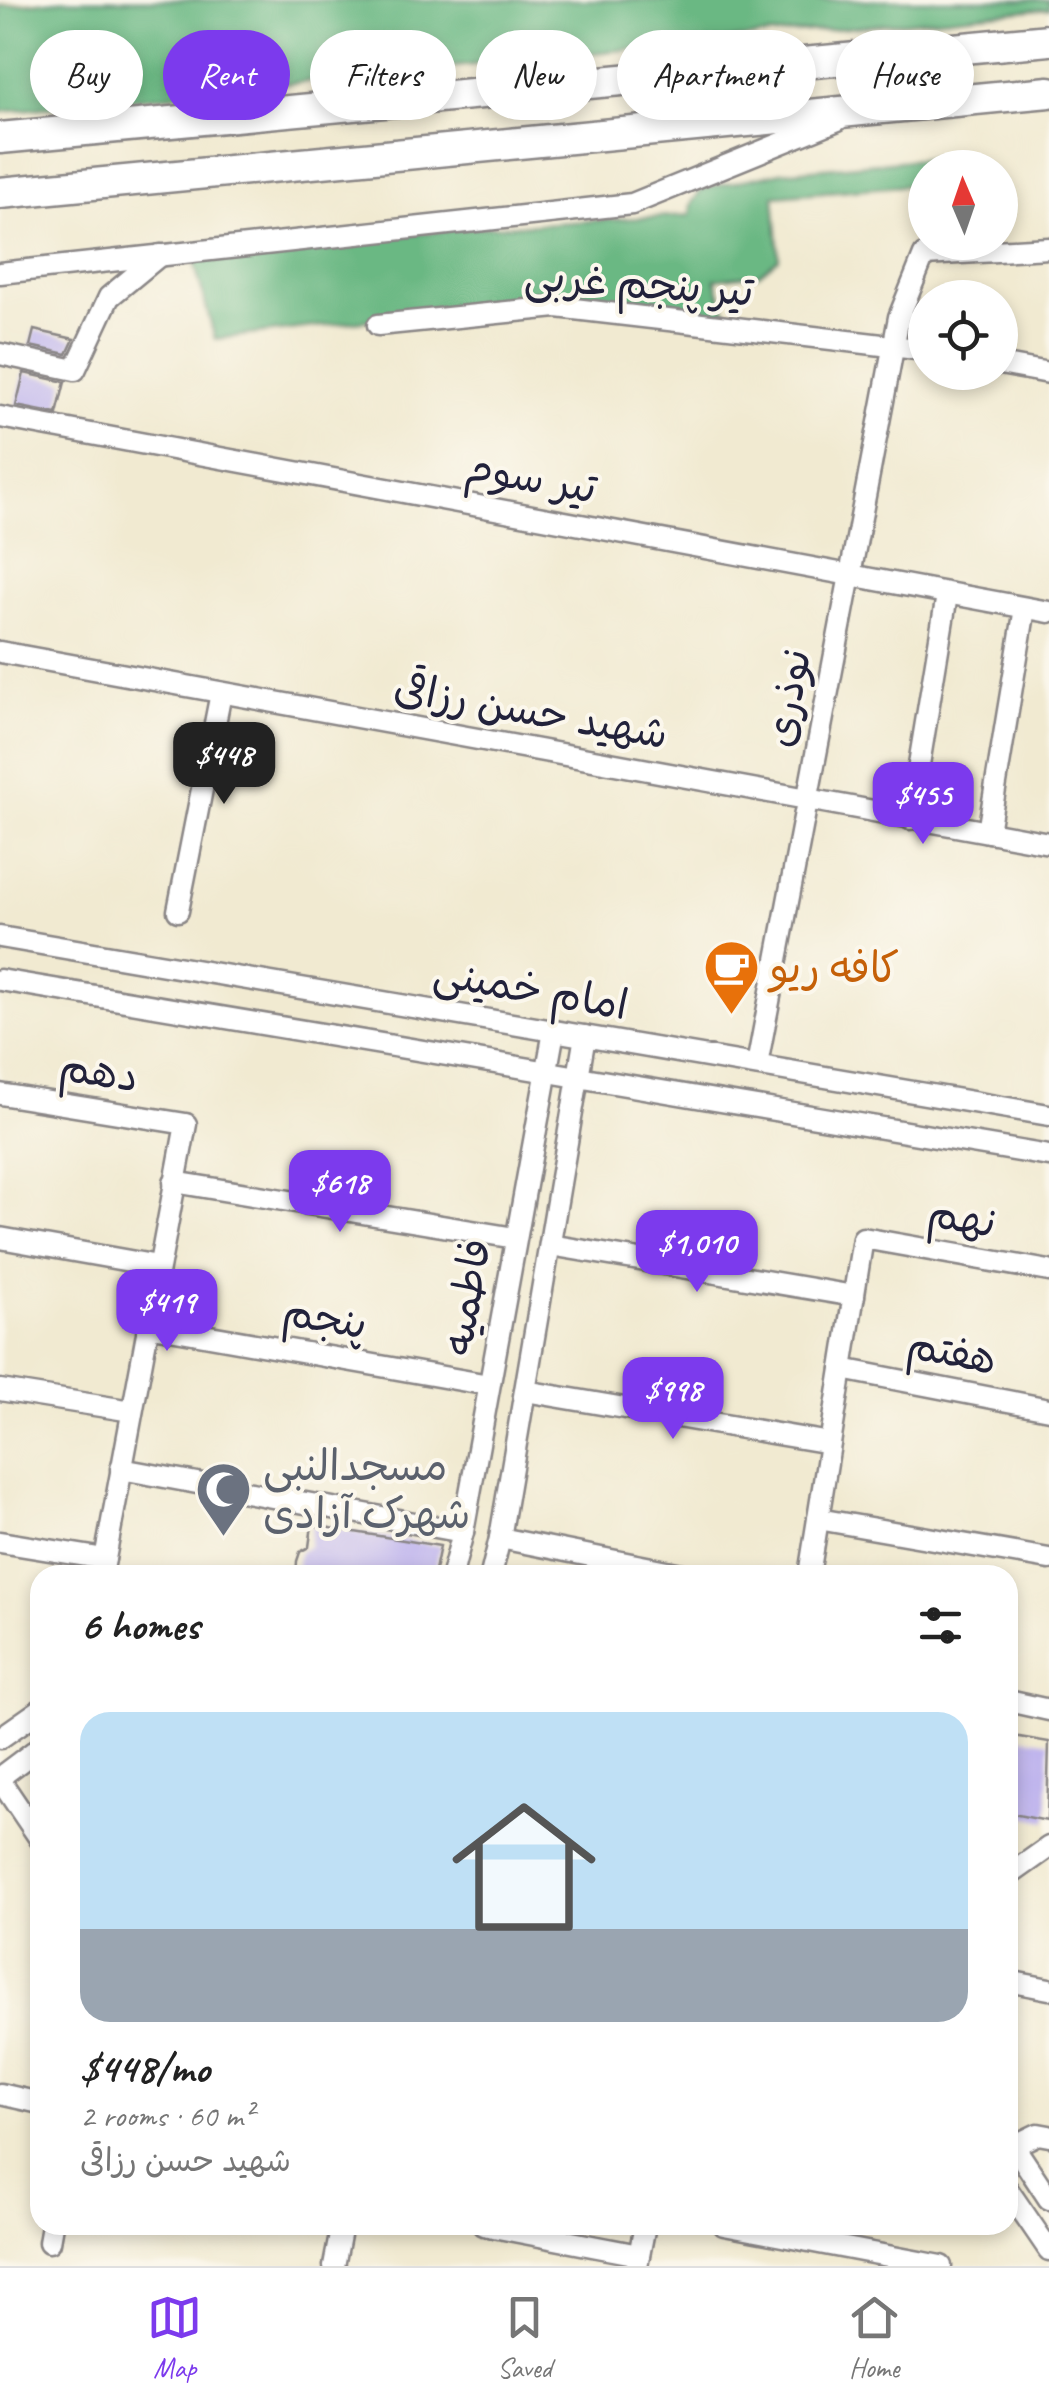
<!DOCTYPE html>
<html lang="en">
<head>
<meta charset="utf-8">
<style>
  :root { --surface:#fff; --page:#f2f2f2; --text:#222; --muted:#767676; --line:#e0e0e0; --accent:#7c3aed }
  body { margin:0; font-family:Caveat,"Playpen Sans Arabic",sans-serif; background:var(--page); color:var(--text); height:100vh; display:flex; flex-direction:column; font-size:38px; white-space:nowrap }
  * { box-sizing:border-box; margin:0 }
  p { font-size:32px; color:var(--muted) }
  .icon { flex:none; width:55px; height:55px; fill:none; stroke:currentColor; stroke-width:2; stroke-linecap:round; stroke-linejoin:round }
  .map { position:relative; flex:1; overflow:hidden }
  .side { position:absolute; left:30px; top:1565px; width:988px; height:670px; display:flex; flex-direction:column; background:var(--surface); border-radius:30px; box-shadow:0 5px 15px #0003 }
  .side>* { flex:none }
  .banner { position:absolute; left:30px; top:30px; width:990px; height:90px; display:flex; gap:20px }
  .needle { width:65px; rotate:358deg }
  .fabs { position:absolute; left:908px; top:150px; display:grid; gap:20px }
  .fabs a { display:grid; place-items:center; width:110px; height:110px; border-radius:50%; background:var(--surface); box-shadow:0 5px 15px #0003; font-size:50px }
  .price { position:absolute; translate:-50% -85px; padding:0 22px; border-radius:20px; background:var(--accent); color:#fff; font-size:32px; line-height:65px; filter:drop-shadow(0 2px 5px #0008) }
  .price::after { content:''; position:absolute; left:50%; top:60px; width:30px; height:22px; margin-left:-15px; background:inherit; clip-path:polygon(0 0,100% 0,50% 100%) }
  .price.on { background:#222; color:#fff }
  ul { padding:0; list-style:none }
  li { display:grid; align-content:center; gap:20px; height:530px; padding:0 50px }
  li span { display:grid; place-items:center; height:310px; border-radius:30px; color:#555 }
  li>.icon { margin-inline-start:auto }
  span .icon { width:180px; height:180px; fill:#fffc; stroke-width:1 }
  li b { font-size:42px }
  h2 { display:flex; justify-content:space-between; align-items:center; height:120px; padding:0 50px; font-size:42px }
  .pill { padding:0 35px; border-radius:45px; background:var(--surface); box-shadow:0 5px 15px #0003; font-size:35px; line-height:90px }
  .pill.on { background:var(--accent); color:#fff }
  .tabs { display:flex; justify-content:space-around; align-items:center; height:140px; border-top:2px solid var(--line); background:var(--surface); font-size:28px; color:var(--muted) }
  .tabs a { display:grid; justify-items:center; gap:5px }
  .tabs .on { color:var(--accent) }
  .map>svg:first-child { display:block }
  .forest { fill:#6bb883; stroke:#466d5f; stroke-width:2.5 }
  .building { fill:#c0b5ed }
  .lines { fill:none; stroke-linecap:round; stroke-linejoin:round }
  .minor-casing { stroke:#8a8686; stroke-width:25 }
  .highway-casing { stroke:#8a8686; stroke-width:35 }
  .minor { stroke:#fff; stroke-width:20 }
  .highway { stroke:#fff; stroke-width:30 }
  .labels { text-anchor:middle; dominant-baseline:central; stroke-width:8; stroke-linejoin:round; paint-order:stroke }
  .street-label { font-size:42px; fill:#22223b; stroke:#fbf7ec }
  .food-label { font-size:42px; fill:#c56008; stroke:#fbf7ec; text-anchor:start }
  .worship-label { font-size:42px; fill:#5b616d; stroke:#fbf7ec; text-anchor:start }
</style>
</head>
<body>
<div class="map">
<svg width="1049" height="2266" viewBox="0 0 1049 2266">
  <rect width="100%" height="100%" fill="#fbf7ec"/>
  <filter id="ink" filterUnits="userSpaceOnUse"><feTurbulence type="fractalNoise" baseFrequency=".01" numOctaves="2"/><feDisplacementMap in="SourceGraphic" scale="20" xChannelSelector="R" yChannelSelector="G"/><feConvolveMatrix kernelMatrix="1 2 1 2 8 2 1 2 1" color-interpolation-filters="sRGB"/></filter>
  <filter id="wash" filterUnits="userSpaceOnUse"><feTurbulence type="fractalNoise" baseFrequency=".0048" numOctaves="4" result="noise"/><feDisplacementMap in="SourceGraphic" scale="40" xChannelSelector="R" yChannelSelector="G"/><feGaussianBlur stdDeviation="2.25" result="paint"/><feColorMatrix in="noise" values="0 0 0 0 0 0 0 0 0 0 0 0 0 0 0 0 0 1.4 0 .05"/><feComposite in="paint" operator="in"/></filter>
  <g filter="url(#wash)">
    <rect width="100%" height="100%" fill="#f1ead1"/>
    <g class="forest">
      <polygon points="62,0 1049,0 1049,8 0,112 0,6"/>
      <polygon points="955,156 953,167 925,168 925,184 774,196 779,258 759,274 715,279 729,319 565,296 215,339 193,258 466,228 690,215 691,204 702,189 781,172"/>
    </g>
    <g id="blocks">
      <g class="building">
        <polygon points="34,330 74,339 67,354 30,346"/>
        <polygon points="24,373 65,382 57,414 16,406"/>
        <polygon points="312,1525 440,1546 434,1575 296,1575 297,1561 300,1552 309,1547"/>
        <polygon points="1008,1735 1049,1742 1047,1821 1008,1813"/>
      </g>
    </g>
  </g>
  <g filter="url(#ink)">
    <use href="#blocks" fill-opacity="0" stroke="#8a8686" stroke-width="2.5"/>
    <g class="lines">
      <defs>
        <g id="minor">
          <polyline points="0,273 632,204 838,120"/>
          <polyline points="378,325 557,307 925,350"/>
          <polyline points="0,354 75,370 109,297 160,255"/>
          <polyline points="1000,364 1049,373"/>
          <polyline points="0,417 1049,612"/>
          <polyline points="0,652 1049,843"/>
          <polyline points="910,819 947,595"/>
          <polyline points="988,832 1025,608"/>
          <polyline points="178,911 221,693"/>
          <polyline points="0,937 1049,1115"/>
          <polyline points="0,980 1049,1156"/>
          <polyline points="757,1065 899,317 924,255 1049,248"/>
          <polyline points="0,1094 186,1124 102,1575"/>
          <polyline points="174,1182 515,1238"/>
          <polyline points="0,1238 158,1266"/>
          <polyline points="550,1245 854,1296"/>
          <polyline points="147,1325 489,1385"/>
          <polyline points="842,1369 1049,1409"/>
          <polyline points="0,1390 132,1411"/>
          <polyline points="525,1391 830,1443"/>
          <polyline points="121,1469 463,1532"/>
          <polyline points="818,1519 1049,1559"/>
          <polyline points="500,1538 687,1575"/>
          <polyline points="0,1542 105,1559"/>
          <polyline points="452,1575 463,1532 554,1031"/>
          <polyline points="491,1575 500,1538 585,1036"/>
          <polyline points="809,1575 863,1238 1049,1271"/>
          <polyline points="1008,1701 1049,1710"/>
          <polyline points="0,1738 40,1710"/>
          <polyline points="0,1777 40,1747"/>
          <polyline points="0,1780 40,1839"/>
          <polyline points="1008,1876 1049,1847"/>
          <polyline points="1008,1981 1049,1989"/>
          <polyline points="0,2094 40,2103"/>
          <polyline points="1008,2137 1049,2199"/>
          <polyline points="1013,2146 1038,2134 1049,2136"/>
          <polyline points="1008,2190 1049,2250"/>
          <polyline points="483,2225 639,2255"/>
          <polyline points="724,2225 941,2266"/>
          <polyline points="49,2242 52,2225"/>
          <polyline points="334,2266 342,2225"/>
          <polyline points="637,2266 645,2225"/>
        </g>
        <g id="highway">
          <polyline points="0,138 1049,40"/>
          <polyline points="0,193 1049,92"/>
        </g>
      </defs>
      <use href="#minor" class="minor-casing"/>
      <use href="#highway" class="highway-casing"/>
      <use href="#minor" class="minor"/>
      <use href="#highway" class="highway"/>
    </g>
  </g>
  <defs>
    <symbol id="cafe-pin" viewBox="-11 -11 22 30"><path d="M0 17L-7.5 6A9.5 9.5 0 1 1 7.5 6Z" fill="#e8710a" stroke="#fbf7ec"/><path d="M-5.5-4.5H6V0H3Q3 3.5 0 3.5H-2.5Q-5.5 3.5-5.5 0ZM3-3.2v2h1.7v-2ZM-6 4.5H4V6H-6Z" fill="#fff"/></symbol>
    <symbol id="mosque-pin" viewBox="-11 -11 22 30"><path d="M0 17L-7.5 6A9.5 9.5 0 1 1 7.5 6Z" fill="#6b7280" stroke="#fbf7ec"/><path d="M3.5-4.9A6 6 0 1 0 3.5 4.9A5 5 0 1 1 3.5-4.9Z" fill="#fff"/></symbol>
  </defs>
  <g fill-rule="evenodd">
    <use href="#cafe-pin" x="700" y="936" width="63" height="86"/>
    <use href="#mosque-pin" x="192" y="1458" width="63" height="86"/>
  </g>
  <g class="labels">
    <g class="street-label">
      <text transform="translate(639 284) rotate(4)">تیر پنجم غربی</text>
      <text transform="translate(531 478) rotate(10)">تیر سوم</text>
      <text transform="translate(788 698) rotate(-79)">نوذری</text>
      <text transform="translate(531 711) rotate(10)">شهید حسن رزاقی</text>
      <text transform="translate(531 989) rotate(10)">امام خمینی</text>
      <text transform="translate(99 1072) rotate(9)">دهم</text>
      <text transform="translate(962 1218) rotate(10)">نهم</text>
      <text transform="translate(467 1297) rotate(-80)">فاطمیه</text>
      <text transform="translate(325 1318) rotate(10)">پنجم</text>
      <text transform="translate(952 1352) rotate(11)">هفتم</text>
    </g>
    <g class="food-label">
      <text x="770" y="968">کافه ریو</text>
    </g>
    <g class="worship-label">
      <text x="263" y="1466">مسجدالنبی<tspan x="263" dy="48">شهرک آزادی</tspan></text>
    </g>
  </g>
</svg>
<div class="fabs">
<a><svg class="needle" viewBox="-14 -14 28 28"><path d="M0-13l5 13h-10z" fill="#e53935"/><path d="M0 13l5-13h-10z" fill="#767676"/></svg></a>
<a><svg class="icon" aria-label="locate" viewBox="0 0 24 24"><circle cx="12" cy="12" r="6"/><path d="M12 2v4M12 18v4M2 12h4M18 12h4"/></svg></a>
</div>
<b class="price on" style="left:224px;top:807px">$448</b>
<b class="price" style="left:923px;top:847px">$455</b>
<b class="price" style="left:340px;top:1235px">$618</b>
<b class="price" style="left:697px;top:1295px">$1,010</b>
<b class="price" style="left:167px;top:1354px">$419</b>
<b class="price" style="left:673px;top:1442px">$998</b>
<div class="banner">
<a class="pill">Buy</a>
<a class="pill on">Rent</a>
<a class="pill">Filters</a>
<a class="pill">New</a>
<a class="pill">Apartment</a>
<a class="pill">House</a>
</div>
<section class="side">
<h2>6 homes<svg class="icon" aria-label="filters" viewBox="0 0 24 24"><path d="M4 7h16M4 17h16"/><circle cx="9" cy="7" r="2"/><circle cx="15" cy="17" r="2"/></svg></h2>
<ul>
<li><span style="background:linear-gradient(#bfe0f5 70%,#9aa5b1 0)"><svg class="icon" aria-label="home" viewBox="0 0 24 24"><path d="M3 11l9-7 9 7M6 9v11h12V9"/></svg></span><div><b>$448/mo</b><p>2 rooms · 60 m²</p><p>شهید حسن رزاقی</p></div></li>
</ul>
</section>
</div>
<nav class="tabs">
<a class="on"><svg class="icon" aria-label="map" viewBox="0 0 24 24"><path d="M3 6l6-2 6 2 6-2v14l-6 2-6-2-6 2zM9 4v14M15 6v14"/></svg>Map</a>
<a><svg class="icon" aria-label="saved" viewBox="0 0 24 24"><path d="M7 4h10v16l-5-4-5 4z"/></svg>Saved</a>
<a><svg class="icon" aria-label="home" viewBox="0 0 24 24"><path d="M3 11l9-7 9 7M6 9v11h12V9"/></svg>Home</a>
</nav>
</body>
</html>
